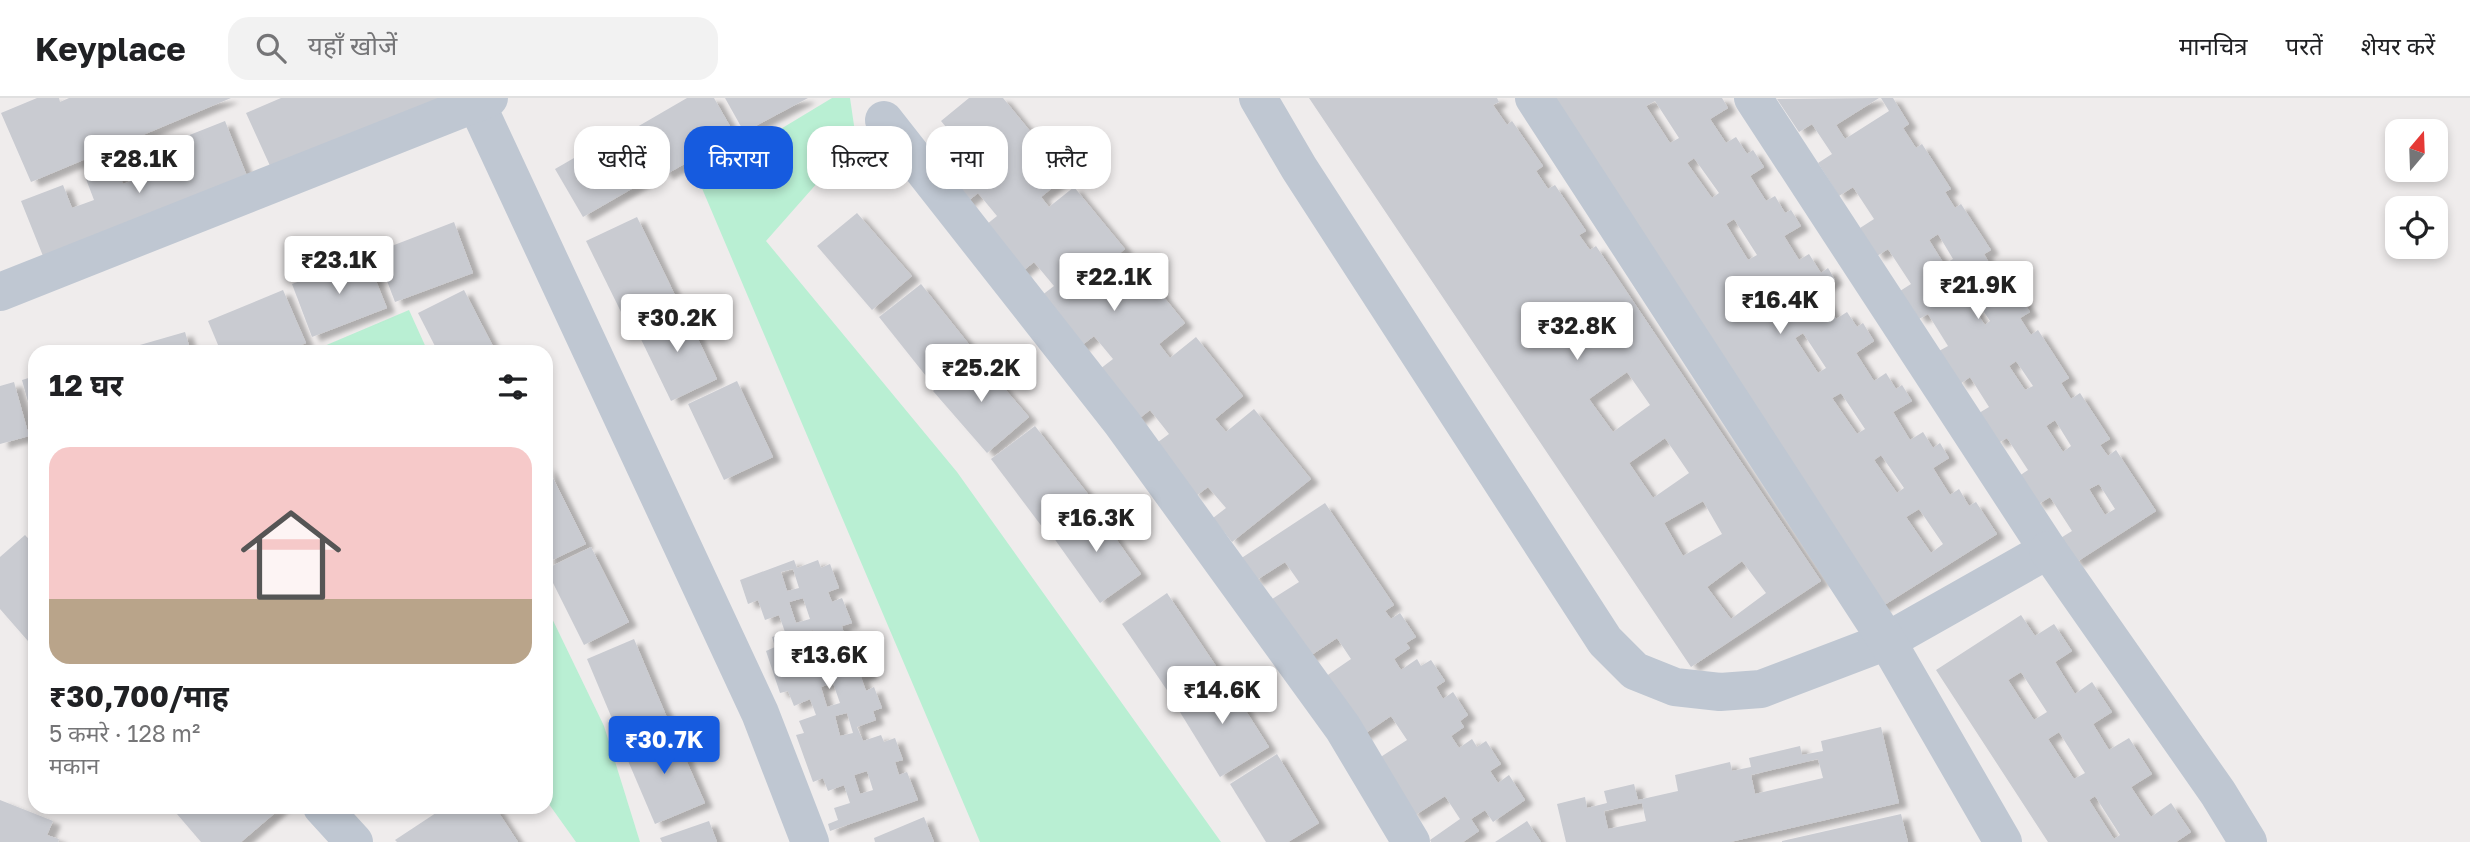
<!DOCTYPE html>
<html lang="hi">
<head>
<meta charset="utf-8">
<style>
  :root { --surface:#fff; --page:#f2f2f2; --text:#202124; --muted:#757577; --line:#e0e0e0; --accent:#165bdf }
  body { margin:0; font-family:"Golos Text","Noto Sans Devanagari",sans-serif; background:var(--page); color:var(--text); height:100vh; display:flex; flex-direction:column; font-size:26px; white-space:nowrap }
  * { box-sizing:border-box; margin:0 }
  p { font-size:23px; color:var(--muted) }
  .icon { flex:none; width:38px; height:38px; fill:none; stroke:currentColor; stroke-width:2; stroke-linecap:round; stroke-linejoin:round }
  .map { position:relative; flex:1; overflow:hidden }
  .side { position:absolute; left:28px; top:247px; width:525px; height:469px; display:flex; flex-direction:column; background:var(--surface); border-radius:21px; box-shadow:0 4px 10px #0003 }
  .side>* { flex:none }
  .hud { position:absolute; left:574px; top:28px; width:665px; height:63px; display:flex; gap:14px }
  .needle { width:46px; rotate:19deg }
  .tools { position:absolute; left:2385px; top:21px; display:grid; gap:14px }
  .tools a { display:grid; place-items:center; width:63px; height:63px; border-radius:14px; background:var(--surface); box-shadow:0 4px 10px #0003; font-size:35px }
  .price { position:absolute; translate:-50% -60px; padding:0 16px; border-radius:7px; background:#fff; color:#222; font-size:23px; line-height:46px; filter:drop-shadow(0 2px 4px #0008) }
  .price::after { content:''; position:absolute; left:50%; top:42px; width:21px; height:16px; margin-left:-10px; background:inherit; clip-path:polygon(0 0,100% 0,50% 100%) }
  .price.on { background:var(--accent); color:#fff }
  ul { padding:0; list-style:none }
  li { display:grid; align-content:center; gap:14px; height:371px; padding:0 21px }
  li+li { border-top:2px solid var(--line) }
  li span { display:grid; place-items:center; height:217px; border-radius:21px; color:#555 }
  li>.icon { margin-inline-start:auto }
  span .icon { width:126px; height:126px; fill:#fffc; stroke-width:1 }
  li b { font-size:30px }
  h2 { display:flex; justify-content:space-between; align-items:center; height:84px; padding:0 21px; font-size:30px }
  .pill { padding:0 24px; border-radius:21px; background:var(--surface); box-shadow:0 4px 10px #0003; font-size:24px; line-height:63px }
  .pill.on { background:var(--accent); color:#fff }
  header { display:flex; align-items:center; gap:42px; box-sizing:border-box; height:98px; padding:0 35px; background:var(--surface); border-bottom:2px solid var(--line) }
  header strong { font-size:33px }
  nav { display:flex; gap:38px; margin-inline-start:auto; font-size:24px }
  .search { width:490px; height:63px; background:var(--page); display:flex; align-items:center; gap:18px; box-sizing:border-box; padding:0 24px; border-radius:21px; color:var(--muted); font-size:26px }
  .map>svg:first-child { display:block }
  .green { fill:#b9efd3 }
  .building { fill:#c9cbd1; fill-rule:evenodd; filter:url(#shadow) }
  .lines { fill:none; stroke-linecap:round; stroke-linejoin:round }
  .minor { stroke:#bfc7d2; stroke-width:38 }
</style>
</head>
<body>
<header>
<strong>Keyplace</strong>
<div class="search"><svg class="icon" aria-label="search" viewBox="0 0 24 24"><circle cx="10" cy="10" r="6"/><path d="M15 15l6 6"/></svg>यहाँ खोजें</div>
<nav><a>मानचित्र</a><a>परतें</a><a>शेयर करें</a></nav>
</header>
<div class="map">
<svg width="2470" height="744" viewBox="0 0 2470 744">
  <defs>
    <filter id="shadow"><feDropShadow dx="8" dy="4.5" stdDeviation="2" flood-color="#0004"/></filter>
  </defs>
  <rect width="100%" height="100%" fill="#efecec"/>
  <g class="green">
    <polygon points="832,0 850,0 856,41 766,143 957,374 1221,744 980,744 698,81"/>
    <polygon points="409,212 428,254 310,254"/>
    <polygon points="546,508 604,628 640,744 576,744 546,702"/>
  </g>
  <g class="building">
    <polygon points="37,0 59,0 60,4 69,0 231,0 31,84 1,15"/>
    <polygon points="281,0 457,0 276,81 246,15"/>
    <polygon points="687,0 714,0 735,37 665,77 637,29"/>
    <polygon points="725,0 808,0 744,34"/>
    <polygon points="969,0 1003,0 1067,78 1041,99 1049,109 1074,89 1125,151 1099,172 1106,182 1133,161 1185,225 1159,246 1170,260 1196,239 1243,298 1215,321 1226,334 1254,311 1311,381 1232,444 1213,420 1226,410 1208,389 1196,398 1154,347 1169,336 1150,312 1136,323 1096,274 1113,261 1094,238 1077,251 1037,201 1054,188 1034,164 1018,177 981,131 997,118 978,95 962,108 923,59 951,35 941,23"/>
    <path d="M1309,0h188l2,4 -6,3 14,20 5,-4 31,45 -7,5 12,18 7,-4 31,46 -7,4 11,15 6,-4 225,335 -130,86zM1627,274l23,33 -37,27 -24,-33zM1665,340l24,35 -36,25 -24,-35zM1703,403l19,33 -39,22 -19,-33zM1742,463l24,32 -35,26 -24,-32z"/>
    <path d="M1552,0h170l6,10 -18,11 16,24 10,-6 11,17 6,-4 11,17 -14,9 16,25 9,-5 10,17 6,-3 10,16 -17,10 15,24 10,-6 12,19 7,-5 7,12 -16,11 17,28 11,-7 10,15 6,-4 11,18 -18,12 18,28 12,-8 10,16 6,-4 10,16 -19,11 17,28 13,-8 10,16 7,-5 9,15 -16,10 17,27 9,-6 10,17 7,-4 21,32 -119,75zM1655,3l24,37 -9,5 -24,-37zM1694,60l25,35 -7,5 -25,-35zM1734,121l23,36 -9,5 -22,-36zM1767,180l23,36 -8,4 -23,-35zM1803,235l23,35 -8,5 -23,-35zM1841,295l24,36 -8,5 -25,-36zM1881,357l23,33 -7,5 -23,-33zM1919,411l24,35 -12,9 -25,-36z"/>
    <path d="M1879,0l-43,27 9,14 44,-28 -8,-13h12l16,26 -6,4 13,20 6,-4 29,45 -6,3 10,16 6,-4 30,46 -7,4 10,17 7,-5 29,46 -10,6 11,17 7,-5 31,48 -8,5 10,16 9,-6 30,46 -10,6 8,11 8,-6 40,61 -81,52 -16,-24 13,-8 -22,-34 -13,8 -18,-29 9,-6 -21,-32 -9,5 -19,-30 10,-6 -19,-30 -10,7 -21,-33 9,-5 -20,-32 -9,5 -19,-28 11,-7 -23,-35 -11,7 -17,-28 14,-9 -21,-32 -14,9 -21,-33 14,-9 -20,-30 -13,8 -22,-33zM1938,136l15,25 -9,5 -15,-24zM1976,202l14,21 -5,4 -15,-22zM2016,263l17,25 -8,4 -16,-24zM2055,322l16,26 -8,6 -17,-26zM2099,386l16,25 -10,6 -16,-26z"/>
    <polygon points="225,23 251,88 47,168 21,103 63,87 72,110 94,102 86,81 117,70 123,86 152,75 144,55"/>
    <polygon points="626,30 654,78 583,119 555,71"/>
    <polygon points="857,115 912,178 872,212 817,148"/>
    <polygon points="637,119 675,197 625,222 586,143"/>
    <polygon points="454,124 473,175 395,204 376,154"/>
    <polygon points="366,158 387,210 312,239 292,186"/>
    <polygon points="921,186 972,250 930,283 879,219"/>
    <polygon points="283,192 306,245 284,254 221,254 208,223"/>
    <polygon points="464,192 496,254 438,254 418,215"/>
    <polygon points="683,209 717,281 671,303 636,231"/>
    <polygon points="185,234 191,254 119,254 119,253"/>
    <polygon points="976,257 1029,319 987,355 933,293"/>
    <polygon points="35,278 35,326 34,326 22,282"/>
    <polygon points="737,283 773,359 724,382 688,306"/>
    <polygon points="14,284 29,338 0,346 0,288"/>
    <polygon points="1035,328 1088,396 1043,430 991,361"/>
    <polygon points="546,366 586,446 546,465"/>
    <polygon points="1325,405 1394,507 1385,513 1391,521 1400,515 1416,539 1406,545 1410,550 1394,561 1401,572 1417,561 1421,568 1431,562 1445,583 1436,589 1443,601 1453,594 1468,617 1460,623 1464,629 1451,638 1459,650 1472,641 1477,649 1486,643 1501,666 1490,673 1498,685 1509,677 1525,702 1493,724 1485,712 1471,721 1479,733 1463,744 1431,744 1430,742 1460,721 1445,698 1414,718 1376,662 1407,642 1391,618 1360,639 1322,581 1351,561 1337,540 1307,560 1269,503 1299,484 1285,464 1255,483 1240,461"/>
    <polygon points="1092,407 1141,476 1100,505 1051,436"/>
    <polygon points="25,437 35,448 35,551 0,511 0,459"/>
    <polygon points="591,449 629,524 584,547 546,471"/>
    <path d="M794,462l3,8 21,-8 3,8 9,-4 9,24 -11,4 4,10 10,-4 10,25 -10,3 2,8 -20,7 4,13 21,-7 4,11 9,-4 7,20 -8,3 5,14 8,-4 8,21 -9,3 3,9 -19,7 6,14 18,-6 3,7 11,-4 8,22 -8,2 4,13 8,-3 11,28 -88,31 -2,-7 10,-4 -4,-12 16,-5 -6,-18 -16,6 -5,-13 -10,4 -17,-47 8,-2 -5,-12 17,-6 -6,-16 -16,7 -6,-15 -8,2 -14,-42 9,-4 -3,-10 13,-5 -6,-17 -14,5 -7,-20 -10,4 -8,-24zM793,471l6,19 -12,3 -6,-19zM803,500l7,21 -14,4 -7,-21zM813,532l7,19 -10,3 -7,-19zM833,585l7,20 -13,4 -6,-20zM847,615l6,20 -13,3 -5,-20zM867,673l6,19 -13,4 -6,-19z"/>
    <polygon points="1167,495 1216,568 1171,598 1122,526"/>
    <path d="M2021,517l14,21 19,-12 18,27 -17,11 20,32 17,-12 20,30 -19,12 16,26 20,-12 23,36 -21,13 20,30 20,-14 20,29 -15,10h-128l-112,-172zM2021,574l26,40 -13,8 -26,-40zM2059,634l26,41 -11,6 -26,-40zM2095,698l25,39 -6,4 -25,-39z"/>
    <polygon points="634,541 668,622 621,642 587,561"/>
    <polygon points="1223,577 1269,649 1220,679 1175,606"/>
    <path d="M1881,629l18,76 -169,39h-164l-9,-38 28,-7 2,11 20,-5 -3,-12 30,-7 4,16 40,-9 -3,-16 55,-13 2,9 19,-4 -2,-9 51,-12 2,9 21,-4 -2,-10zM1818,661l5,19 -68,16 -4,-19zM1642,705l4,18 -38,8 -4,-18z"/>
    <polygon points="672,630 705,705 655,726 623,651"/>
    <polygon points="1277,656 1319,725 1288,744 1266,744 1230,686"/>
    <polygon points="0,702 53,723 47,737 59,741 58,744 0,744"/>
    <polygon points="171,709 282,709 241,744 201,744"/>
    <polygon points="445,709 495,709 518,744 397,744 395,742"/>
    <polygon points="1901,716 1908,744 1782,744 1782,743"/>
    <polygon points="924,719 934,744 875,744 874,740"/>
    <polygon points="709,723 717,744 662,744 660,740"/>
    <polygon points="1527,723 1541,744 1495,744"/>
  </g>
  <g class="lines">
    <g class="minor">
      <polyline points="1258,0 1299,70 1605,543 1635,573 1675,589 1720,594 1761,591 1887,543 2048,452 1753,0"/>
      <polyline points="1534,0 1887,543 2003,744"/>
      <polyline points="477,7 760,615 810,744"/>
      <polyline points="884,22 1122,325 1343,630 1411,744"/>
      <polyline points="0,194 489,0"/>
      <polyline points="2048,452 2218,695 2248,744"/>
      <polyline points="322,709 354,744"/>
    </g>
  </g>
</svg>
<div class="tools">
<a><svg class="needle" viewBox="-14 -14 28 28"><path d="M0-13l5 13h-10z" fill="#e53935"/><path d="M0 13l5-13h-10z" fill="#757577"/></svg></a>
<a><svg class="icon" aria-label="locate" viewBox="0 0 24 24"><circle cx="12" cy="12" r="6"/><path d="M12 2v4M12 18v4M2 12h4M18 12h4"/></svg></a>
</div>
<b class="price" style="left:139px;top:97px">₹28.1K</b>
<b class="price" style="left:339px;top:198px">₹23.1K</b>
<b class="price" style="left:1114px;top:215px">₹22.1K</b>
<b class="price" style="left:1978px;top:223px">₹21.9K</b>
<b class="price" style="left:1780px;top:238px">₹16.4K</b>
<b class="price" style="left:677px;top:256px">₹30.2K</b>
<b class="price" style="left:1577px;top:264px">₹32.8K</b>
<b class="price" style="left:981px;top:306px">₹25.2K</b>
<b class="price" style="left:1096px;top:456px">₹16.3K</b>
<b class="price" style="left:829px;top:593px">₹13.6K</b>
<b class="price" style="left:1222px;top:628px">₹14.6K</b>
<b class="price on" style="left:664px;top:678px">₹30.7K</b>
<div class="hud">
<a class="pill">खरीदें</a>
<a class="pill on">किराया</a>
<a class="pill">फ़िल्टर</a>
<a class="pill">नया</a>
<a class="pill">फ़्लैट</a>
</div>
<section class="side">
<h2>12 घर<svg class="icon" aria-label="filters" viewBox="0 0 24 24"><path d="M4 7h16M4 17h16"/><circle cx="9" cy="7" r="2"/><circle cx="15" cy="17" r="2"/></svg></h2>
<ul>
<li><span style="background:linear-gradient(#f6c9c9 70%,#b9a48a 0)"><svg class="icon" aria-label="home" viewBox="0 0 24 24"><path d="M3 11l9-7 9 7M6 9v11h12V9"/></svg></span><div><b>₹30,700/माह</b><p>5 कमरे · 128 m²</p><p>मकान</p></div></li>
</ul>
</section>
</div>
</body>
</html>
